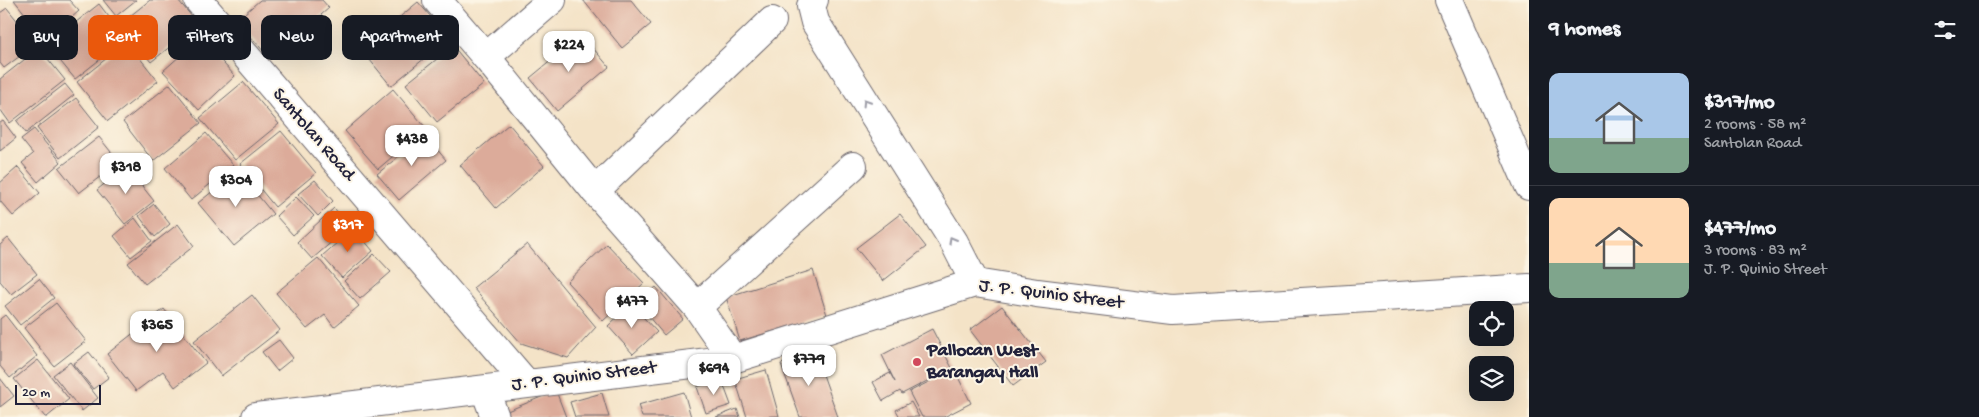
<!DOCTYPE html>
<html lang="en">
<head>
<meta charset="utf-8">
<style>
  :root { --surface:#171b24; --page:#20242c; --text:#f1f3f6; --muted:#9ea1a6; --line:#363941; --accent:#ea580c }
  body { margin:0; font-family:"Gochi Hand",sans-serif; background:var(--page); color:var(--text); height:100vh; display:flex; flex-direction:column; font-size:19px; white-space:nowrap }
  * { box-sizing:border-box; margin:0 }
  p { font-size:16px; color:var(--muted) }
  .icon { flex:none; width:28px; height:28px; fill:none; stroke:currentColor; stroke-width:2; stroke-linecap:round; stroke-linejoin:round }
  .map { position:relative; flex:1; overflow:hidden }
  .panel { display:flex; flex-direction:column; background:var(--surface); width:450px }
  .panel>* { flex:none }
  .banner { position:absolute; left:15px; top:15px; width:475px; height:45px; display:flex; gap:10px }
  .fabs { position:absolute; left:1469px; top:301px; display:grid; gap:10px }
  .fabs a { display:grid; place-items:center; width:45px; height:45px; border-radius:10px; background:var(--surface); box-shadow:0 5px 20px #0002; font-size:25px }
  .scale { position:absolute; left:15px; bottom:12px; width:86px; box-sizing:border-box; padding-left:5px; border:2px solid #22223b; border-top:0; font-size:14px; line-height:18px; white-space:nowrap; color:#22223b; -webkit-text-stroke:4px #fcf5e5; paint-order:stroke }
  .price { position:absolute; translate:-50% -42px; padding:0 11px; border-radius:10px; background:#fff; color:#222; font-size:16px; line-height:32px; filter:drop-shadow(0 1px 2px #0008) }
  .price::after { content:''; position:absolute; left:50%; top:30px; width:15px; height:11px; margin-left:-8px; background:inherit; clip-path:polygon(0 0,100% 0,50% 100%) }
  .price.active { background:var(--accent); color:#fff }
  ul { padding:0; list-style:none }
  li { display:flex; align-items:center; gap:15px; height:125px; padding:0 20px }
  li+li { border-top:1px solid var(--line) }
  li span { display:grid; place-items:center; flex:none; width:140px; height:100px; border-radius:10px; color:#555 }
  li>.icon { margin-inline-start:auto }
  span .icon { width:60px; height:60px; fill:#fffc; stroke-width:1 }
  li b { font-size:21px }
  h2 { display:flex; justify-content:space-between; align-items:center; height:60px; padding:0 20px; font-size:21px }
  .pill { padding:0 18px; border-radius:10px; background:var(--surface); box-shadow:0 5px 20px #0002; font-size:18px; line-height:45px }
  .pill.active { background:var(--accent); color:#fff }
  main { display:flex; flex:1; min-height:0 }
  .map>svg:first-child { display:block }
  .building { fill:#dcab9a }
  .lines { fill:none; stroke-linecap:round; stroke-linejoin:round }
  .minor-casing { stroke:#6c666c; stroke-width:30 }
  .tertiary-casing { stroke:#6c666c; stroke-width:30 }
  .minor { stroke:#fff; stroke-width:28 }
  .tertiary { stroke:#fff; stroke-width:28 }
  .oneway { stroke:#9c9ca7 }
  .poi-dot { fill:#d1495b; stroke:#fcf5e5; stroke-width:2 }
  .labels { text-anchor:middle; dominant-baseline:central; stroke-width:4; stroke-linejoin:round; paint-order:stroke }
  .street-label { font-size:19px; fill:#22223b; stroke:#fcf5e5 }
  .poi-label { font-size:19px; font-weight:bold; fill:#22223b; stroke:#fcf5e5; text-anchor:start }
</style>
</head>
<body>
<main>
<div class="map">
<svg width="1529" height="417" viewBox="0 0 1529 417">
  <rect width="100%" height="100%" fill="#fcf5e5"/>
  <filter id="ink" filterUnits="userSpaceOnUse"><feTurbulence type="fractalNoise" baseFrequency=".02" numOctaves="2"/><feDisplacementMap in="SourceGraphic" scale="10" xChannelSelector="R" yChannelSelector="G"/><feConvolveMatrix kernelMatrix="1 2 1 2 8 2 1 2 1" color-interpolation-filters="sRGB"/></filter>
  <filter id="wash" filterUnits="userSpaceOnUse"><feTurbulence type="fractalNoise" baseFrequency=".0096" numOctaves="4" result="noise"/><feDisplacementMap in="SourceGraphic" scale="20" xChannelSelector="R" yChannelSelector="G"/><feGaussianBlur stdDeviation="1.12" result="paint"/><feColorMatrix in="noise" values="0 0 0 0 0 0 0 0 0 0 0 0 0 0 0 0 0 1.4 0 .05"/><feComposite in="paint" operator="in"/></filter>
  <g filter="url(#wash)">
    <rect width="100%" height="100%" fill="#f4e3c7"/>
    <g id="blocks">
      <g class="building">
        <polygon points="14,0 69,0 79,11 46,40"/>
        <polygon points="103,0 136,0 116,16"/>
        <polygon points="150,0 178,0 198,24 151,62 120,24"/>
        <polygon points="260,0 322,0 329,8 270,59 237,20"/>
        <polygon points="583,0 631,0 651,24 622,48"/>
        <polygon points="418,2 449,38 391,86 361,49"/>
        <polygon points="99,4 126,39 75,79 47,45"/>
        <polygon points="7,8 36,44 4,68 0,63 0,13"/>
        <polygon points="582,35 609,67 557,111 530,78"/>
        <polygon points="200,38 235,76 199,110 163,71"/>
        <polygon points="127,42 158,81 108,121 77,82"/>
        <polygon points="453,46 484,84 437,122 406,84"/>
        <polygon points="39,48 65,80 10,123 0,109 0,79"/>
        <polygon points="243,82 279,124 235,160 200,118"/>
        <polygon points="65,84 74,95 26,133 17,121"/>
        <polygon points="170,84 201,123 153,161 123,122"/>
        <polygon points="393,89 426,128 378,169 345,131"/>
        <polygon points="76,98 99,127 60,158 37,128"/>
        <polygon points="3,121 16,138 0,151 0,123"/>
        <polygon points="509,124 544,166 496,208 460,165"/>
        <polygon points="34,129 61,162 38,182 22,163 33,154 21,139"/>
        <polygon points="281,131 316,173 275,207 240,164"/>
        <polygon points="206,133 233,165 191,200 165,168"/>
        <polygon points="425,135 446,160 399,200 377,174"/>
        <polygon points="99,137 119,162 79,193 59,168"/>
        <polygon points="126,166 154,201 125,224 97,190"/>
        <polygon points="18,167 40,193 13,216 0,201 0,183"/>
        <polygon points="238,171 273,214 234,246 198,203"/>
        <polygon points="315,180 333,201 318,216 298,194"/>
        <polygon points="296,197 314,216 293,235 276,216"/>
        <polygon points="154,204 170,224 155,237 139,216"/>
        <polygon points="334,208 350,226 312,259 297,242"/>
        <polygon points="900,214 926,247 883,281 856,248"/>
        <polygon points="135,218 152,241 131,257 114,236"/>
        <polygon points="178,224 194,246 145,284 128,263"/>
        <polygon points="354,228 373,251 342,278 322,256"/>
        <polygon points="8,238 37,274 11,294 0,281 0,245"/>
        <polygon points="527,244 596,327 568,358 521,343 473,288"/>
        <polygon points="607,244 644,283 603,321 567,282"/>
        <polygon points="374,254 391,272 360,299 344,281"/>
        <polygon points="318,258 359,306 334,327 325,315 307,329 276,293"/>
        <polygon points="813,270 827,315 740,341 726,297"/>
        <polygon points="39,279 54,298 20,325 5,306"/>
        <polygon points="656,287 683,319 664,335 637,303"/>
        <polygon points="252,295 280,330 221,376 194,341"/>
        <polygon points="56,303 86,341 54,366 24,328"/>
        <polygon points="631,304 657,332 633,354 608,326"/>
        <polygon points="1002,306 1046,362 1013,386 970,330"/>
        <polygon points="164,309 206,363 175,387 163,371 136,391 107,354"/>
        <polygon points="5,315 37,356 10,378 0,366 0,319"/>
        <polygon points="932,329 952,368 902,394 900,391 883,401 873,382 890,373 895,382 882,355"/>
        <polygon points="279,340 293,358 277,371 262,352"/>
        <polygon points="89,352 109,377 93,389 73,364"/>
        <polygon points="815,352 838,417 800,417 781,364"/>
        <polygon points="38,360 69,399 47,417 45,417 14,379"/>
        <polygon points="70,362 98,398 82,411 53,375"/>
        <polygon points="954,369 971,403 944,417 922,417 909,392"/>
        <polygon points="766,370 779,416 747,417 735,379"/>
        <polygon points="0,378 14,396 0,407"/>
        <polygon points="721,378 731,405 706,413 697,387"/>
        <polygon points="556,391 566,417 501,417 500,414"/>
        <polygon points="684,392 691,417 642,417 638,405"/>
        <polygon points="602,393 609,417 575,417 570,402"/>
        <polygon points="911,402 919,417 900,417 896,410"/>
        <polygon points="737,409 740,417 716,417"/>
      </g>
    </g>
  </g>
  <g filter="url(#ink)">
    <use href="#blocks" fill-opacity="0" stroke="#6c666c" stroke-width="1"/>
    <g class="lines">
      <defs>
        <g id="minor">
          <polyline points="437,0 486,57 595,191 697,307 733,359"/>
          <polyline points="814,0 811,6 815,22 954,242 975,283"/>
          <polyline points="1449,0 1529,186"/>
          <polyline points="486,57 552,0"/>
          <polyline points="595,191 772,21"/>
          <polyline points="697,307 853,166"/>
          <polyline points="485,390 495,417"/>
        </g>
        <g id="tertiary">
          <polyline points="198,0 526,383"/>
          <polyline points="256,417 733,359 975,283 1037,293 1173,310 1529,288"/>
        </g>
      </defs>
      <use href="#minor" class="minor-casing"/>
      <use href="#tertiary" class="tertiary-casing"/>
      <use href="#minor" class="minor"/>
      <use href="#tertiary" class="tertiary"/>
    </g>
    <defs><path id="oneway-chevron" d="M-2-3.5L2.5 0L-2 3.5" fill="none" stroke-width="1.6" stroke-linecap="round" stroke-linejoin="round" transform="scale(1.25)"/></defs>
    <g class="oneway">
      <use href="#oneway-chevron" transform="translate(866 102) rotate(-122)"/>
      <use href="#oneway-chevron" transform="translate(952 240) rotate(-120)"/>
    </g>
  </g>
  <circle class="poi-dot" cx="917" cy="362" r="5"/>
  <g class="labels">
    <g class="street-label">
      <text transform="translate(313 135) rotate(49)">Santolan Road</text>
      <text transform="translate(1051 295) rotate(7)">J. P. Quinio Street</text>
      <text transform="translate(584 377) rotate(-7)">J. P. Quinio Street</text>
    </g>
    <g class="poi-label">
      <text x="927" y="351">Pallocan West<tspan x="927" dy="22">Barangay Hall</tspan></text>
    </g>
  </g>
</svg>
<div class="fabs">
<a><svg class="icon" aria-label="locate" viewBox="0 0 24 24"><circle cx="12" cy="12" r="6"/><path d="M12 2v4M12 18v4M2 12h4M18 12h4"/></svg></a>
<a><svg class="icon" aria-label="layers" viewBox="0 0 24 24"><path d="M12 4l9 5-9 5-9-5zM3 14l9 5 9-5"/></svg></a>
</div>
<div class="scale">20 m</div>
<b class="price" style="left:569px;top:73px">$224</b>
<b class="price" style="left:412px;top:167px">$438</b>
<b class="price" style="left:126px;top:195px">$318</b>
<b class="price" style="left:236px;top:208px">$304</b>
<b class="price active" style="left:348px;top:253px">$317</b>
<b class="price" style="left:632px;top:329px">$477</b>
<b class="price" style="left:157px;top:353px">$365</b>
<b class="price" style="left:809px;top:387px">$779</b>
<b class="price" style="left:714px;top:396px">$694</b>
<div class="banner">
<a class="pill">Buy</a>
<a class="pill active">Rent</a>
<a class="pill">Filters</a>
<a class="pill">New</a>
<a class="pill">Apartment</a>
</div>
</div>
<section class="panel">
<h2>9 homes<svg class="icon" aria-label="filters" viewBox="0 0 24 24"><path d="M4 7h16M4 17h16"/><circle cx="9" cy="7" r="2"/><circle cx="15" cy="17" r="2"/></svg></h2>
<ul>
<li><span style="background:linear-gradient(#a9c7e8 65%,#7fa58c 0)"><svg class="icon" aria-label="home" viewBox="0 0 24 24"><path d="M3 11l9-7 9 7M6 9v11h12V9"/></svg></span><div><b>$317/mo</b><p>2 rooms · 58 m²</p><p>Santolan Road</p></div></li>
<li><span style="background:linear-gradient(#ffd9b3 65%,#7fa58c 0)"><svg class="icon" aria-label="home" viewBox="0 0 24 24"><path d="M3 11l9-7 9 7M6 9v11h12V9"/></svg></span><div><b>$477/mo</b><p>3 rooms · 83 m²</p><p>J. P. Quinio Street</p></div></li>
</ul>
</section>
</main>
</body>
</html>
